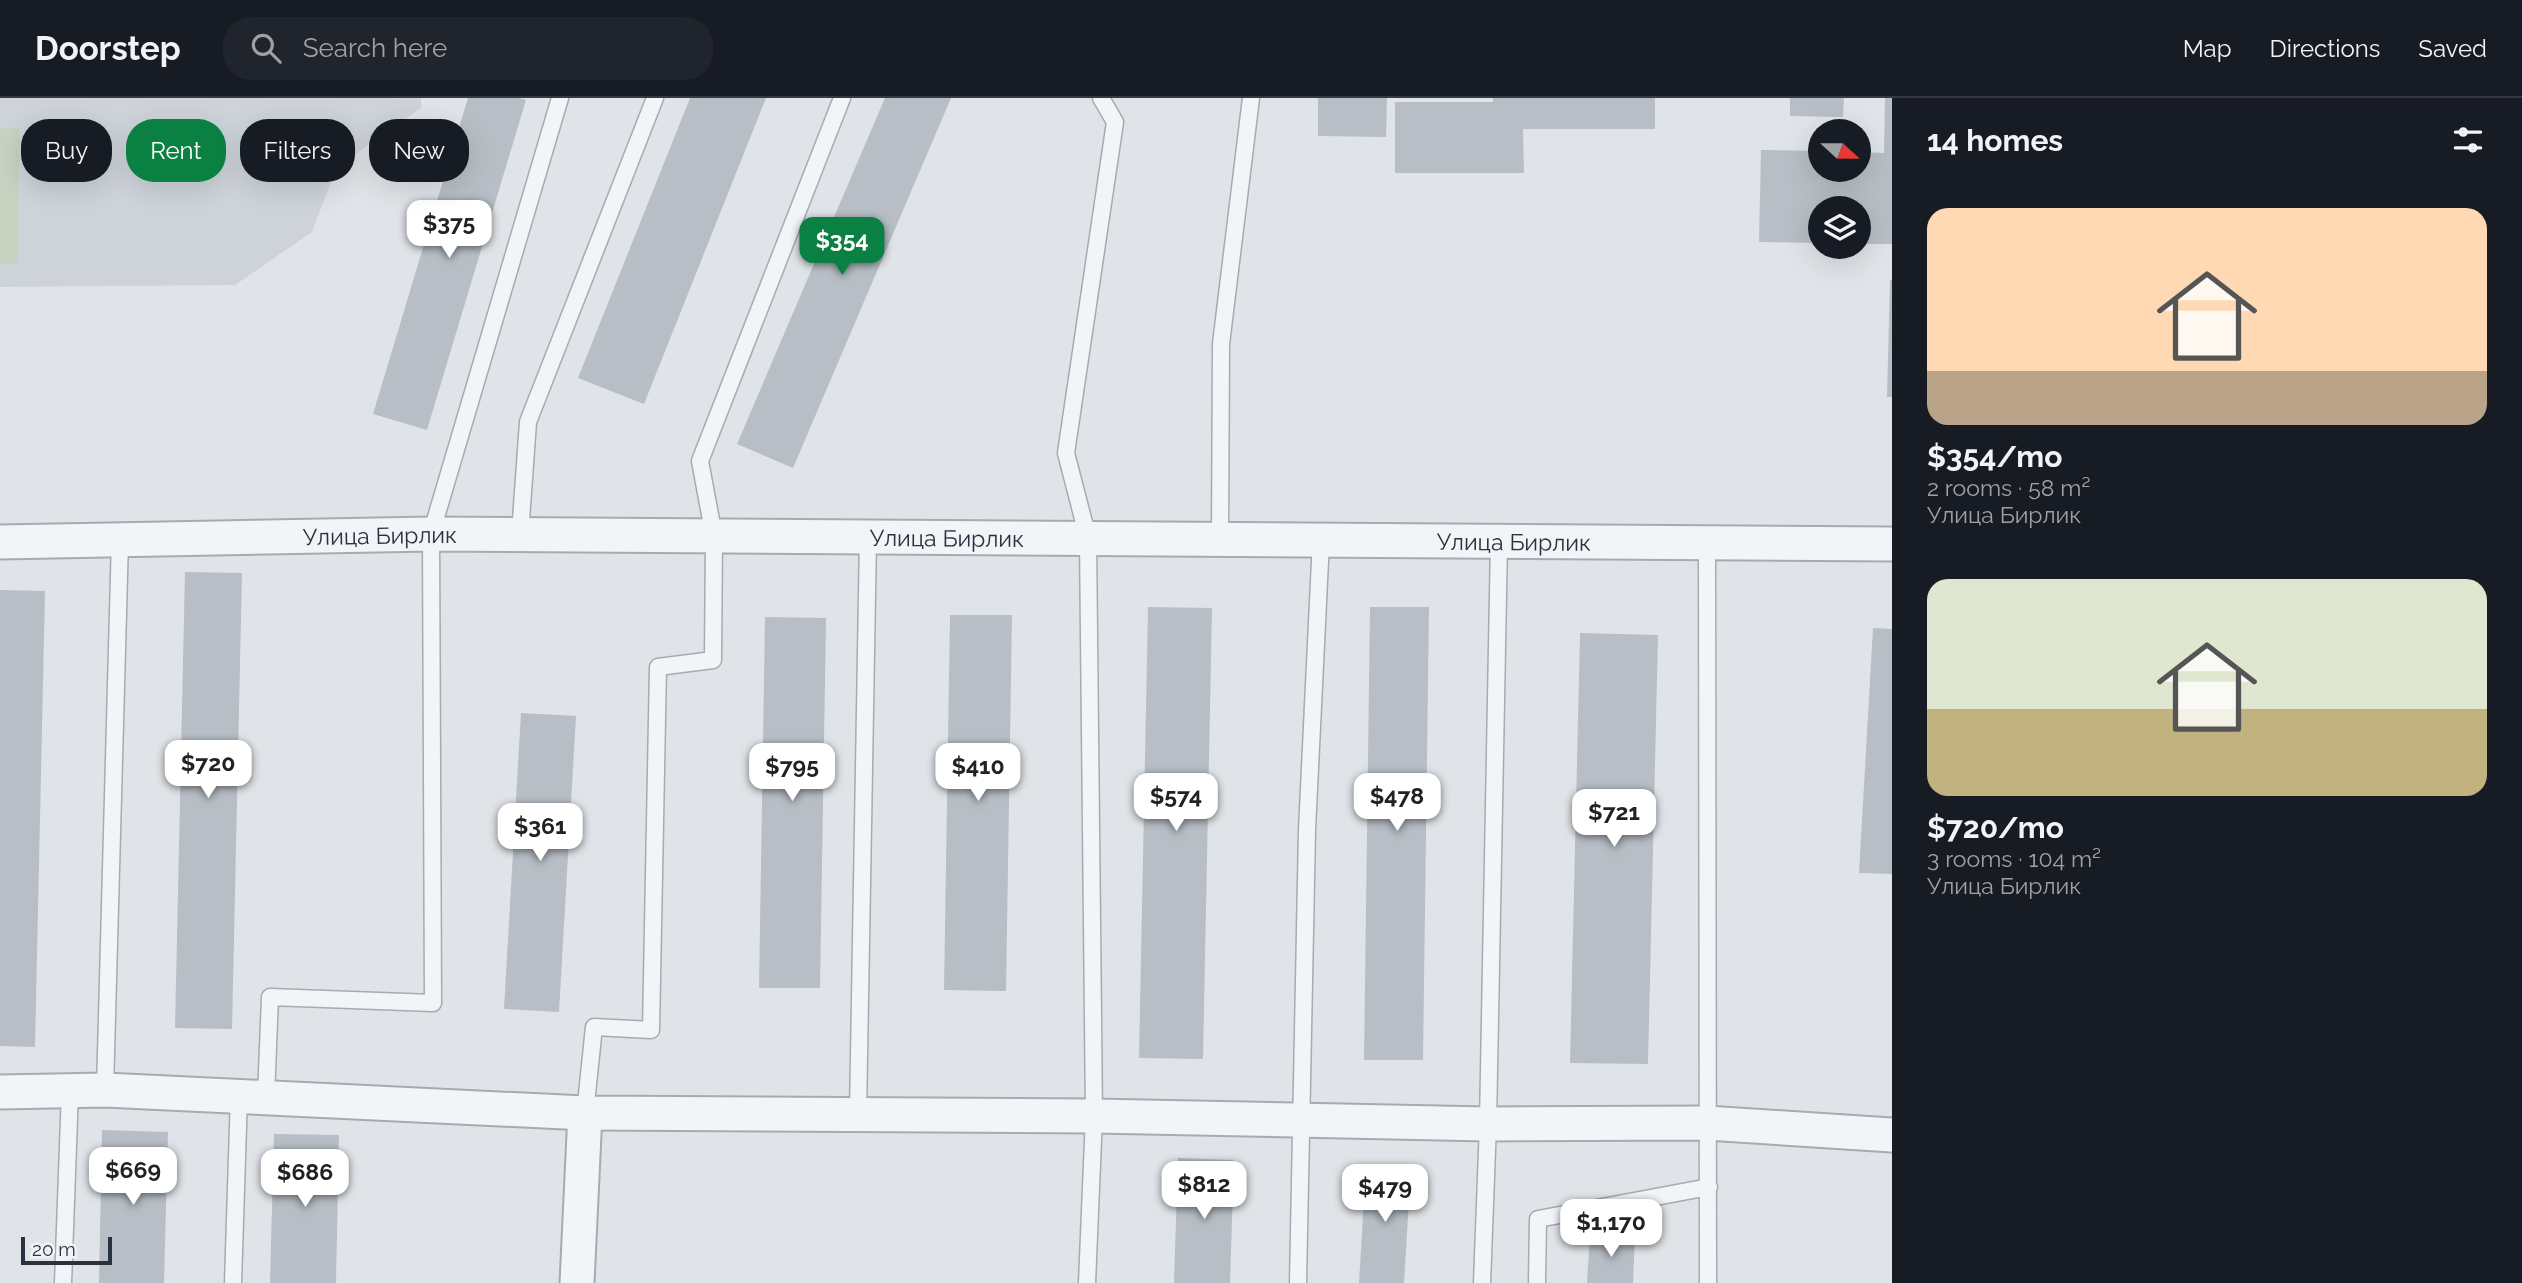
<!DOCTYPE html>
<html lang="en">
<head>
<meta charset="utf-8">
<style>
  :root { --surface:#171b24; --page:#20242c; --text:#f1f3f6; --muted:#9ea1a6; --line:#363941; --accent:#0b8043 }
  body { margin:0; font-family:Raleway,sans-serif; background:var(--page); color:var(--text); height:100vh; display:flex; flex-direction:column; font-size:26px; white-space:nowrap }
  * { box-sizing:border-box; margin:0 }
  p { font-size:23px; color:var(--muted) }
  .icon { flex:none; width:38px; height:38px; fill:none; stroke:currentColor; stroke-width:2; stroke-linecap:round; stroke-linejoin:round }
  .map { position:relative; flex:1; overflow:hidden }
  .side { display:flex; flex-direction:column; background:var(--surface); width:630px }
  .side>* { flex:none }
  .top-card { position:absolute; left:21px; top:21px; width:665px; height:63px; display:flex; gap:14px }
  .needle { width:46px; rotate:111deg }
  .buttons { position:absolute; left:1808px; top:21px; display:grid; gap:14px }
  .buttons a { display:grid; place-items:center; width:63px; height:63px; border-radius:50%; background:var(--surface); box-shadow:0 7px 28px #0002; font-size:35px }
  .scale { position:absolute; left:21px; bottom:18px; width:91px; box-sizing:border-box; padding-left:7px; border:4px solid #29333f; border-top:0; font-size:19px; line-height:24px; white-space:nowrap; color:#29333f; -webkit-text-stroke:5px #eff3f6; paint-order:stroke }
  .price { position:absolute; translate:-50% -60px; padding:0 16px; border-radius:14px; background:#fff; color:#222; font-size:23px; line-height:46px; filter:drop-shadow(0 2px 4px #0008) }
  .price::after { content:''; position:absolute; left:50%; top:42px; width:21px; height:16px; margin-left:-10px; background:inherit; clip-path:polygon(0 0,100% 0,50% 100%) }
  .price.active { background:var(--accent); color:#fff }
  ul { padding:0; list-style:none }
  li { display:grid; align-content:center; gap:14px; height:371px; padding:0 35px }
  li span { display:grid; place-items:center; height:217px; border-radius:21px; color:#555 }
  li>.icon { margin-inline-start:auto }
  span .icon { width:126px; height:126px; fill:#fffc; stroke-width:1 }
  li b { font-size:30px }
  h2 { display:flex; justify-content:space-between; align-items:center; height:84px; padding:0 35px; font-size:30px }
  .tag { padding:0 24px; border-radius:28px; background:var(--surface); box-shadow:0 7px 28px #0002; font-size:24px; line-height:63px }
  .tag.active { background:var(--accent); color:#fff }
  header { display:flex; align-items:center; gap:42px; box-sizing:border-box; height:98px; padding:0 35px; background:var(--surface); border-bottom:2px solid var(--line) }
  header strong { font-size:33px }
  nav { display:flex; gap:38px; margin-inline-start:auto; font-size:24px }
  .search { width:490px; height:63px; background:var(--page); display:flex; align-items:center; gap:18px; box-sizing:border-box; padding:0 24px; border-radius:28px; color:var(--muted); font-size:26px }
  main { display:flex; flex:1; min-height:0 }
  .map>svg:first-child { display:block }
  .built { fill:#ced3da }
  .pitch { fill:#c7d2c1 }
  .building { fill:#b7bec5 }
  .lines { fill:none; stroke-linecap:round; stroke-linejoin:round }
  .lane-casing { stroke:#a5abb2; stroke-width:19 }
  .street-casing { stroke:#a5abb2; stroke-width:37 }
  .lane { stroke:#f2f4f7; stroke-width:16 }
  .street { stroke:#f2f4f7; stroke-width:33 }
  .labels { text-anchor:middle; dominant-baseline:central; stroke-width:7; stroke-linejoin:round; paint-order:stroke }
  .street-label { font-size:23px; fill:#29333f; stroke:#eff3f6 }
</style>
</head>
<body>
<header>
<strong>Doorstep</strong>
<div class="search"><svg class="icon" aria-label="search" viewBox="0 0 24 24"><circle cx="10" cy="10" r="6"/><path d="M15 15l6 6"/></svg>Search here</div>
<nav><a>Map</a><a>Directions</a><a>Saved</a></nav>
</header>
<main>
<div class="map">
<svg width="1892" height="1185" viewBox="0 0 1892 1185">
  <rect width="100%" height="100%" fill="#e0e4e8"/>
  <polygon class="built" points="0,0 421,0 421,10 336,70 312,134 235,187 0,189"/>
  <polygon class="pitch" points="0,30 20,30 17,166 0,166"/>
  <g class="building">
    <polygon points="468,0 519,0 526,2 427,332 373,316"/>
    <polygon points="690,0 766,0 644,306 578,280"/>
    <polygon points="885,0 951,0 793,370 737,346"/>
    <polygon points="1318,0 1387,0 1386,39 1318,38"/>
    <polygon points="1493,0 1655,0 1655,31 1523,31 1524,75 1395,75 1395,4 1493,4"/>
    <polygon points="1790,0 1844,0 1843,19 1790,18"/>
    <polygon points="1885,0 1892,0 1892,146 1858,146 1858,110 1820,110 1820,145 1759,144 1761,52 1820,53 1820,72 1858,72 1858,54 1884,55"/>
    <polygon points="1890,182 1892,182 1892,299 1887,299"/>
    <polygon points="185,474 242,475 232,931 175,930"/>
    <polygon points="0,492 45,493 35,949 0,948"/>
    <polygon points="1148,509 1212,510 1203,961 1139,960"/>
    <polygon points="1370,509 1429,509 1423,962 1364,962"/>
    <polygon points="950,517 1012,517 1006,893 944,892"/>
    <polygon points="765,519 826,520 820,890 759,890"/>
    <polygon points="1873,530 1892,531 1892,776 1859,775"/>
    <polygon points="1580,535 1658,537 1648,966 1570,965"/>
    <polygon points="521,615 576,618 559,914 504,911"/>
    <polygon points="102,1032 168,1034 164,1185 99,1185"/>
    <polygon points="274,1036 339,1037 336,1185 270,1185"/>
    <polygon points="1178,1060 1234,1062 1230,1185 1174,1185"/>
    <polygon points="1366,1066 1411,1069 1404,1185 1359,1185"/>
    <polygon points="1590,1135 1635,1138 1633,1185 1587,1185"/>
  </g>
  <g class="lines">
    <defs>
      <g id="lane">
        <polyline points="520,436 528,324 655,0"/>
        <polyline points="1220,441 1221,246 1251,0"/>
        <polyline points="1707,446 1708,1185"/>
        <polyline points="105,992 120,441"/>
        <polyline points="266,999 270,899 433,905 431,436 560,0"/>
        <polyline points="585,1015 594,929 651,932 658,569 713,562 714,438 700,363 842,0"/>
        <polyline points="858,1016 868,439"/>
        <polyline points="63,1185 70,993"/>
        <polyline points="233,1185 239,997"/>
        <polyline points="1087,1185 1094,1018 1088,440 1066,355 1115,24 1101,0"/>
        <polyline points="1298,1185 1307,732 1321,442"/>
        <polyline points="1482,1185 1488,1026 1499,443"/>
        <polyline points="1537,1185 1538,1121 1709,1089"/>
      </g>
      <g id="street">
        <path id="s1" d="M0,444l431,-8 1461,10"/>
        <polyline points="0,994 105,992 585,1015 1094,1018 1488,1026 1707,1025 1892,1037"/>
        <polyline points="577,1185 585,1015"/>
      </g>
    </defs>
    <use href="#lane" class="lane-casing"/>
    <use href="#street" class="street-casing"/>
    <use href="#lane" class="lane"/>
    <use href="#street" class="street"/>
  </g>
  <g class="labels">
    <g class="street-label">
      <text stroke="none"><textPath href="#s1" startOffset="380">Улица Бирлик</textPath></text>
      <text stroke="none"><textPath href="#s1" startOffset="947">Улица Бирлик</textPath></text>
      <text stroke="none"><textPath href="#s1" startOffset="1514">Улица Бирлик</textPath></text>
    </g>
  </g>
</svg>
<div class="buttons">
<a><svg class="needle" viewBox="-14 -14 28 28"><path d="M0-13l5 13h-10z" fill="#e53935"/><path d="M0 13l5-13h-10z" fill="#9ea1a6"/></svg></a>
<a><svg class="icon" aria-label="layers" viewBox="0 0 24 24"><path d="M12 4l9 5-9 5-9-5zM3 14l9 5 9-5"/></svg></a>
</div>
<div class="scale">20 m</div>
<b class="price" style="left:449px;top:162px">$375</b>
<b class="price active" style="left:842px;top:179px">$354</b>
<b class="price" style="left:208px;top:702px">$720</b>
<b class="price" style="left:792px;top:705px">$795</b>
<b class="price" style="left:978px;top:705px">$410</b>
<b class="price" style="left:1176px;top:735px">$574</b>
<b class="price" style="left:1397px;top:735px">$478</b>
<b class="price" style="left:1614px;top:751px">$721</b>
<b class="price" style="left:540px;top:765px">$361</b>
<b class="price" style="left:133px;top:1109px">$669</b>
<b class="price" style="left:305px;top:1111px">$686</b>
<b class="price" style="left:1204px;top:1123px">$812</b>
<b class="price" style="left:1385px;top:1126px">$479</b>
<b class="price" style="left:1611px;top:1161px">$1,170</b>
<div class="top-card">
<a class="tag">Buy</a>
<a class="tag active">Rent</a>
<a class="tag">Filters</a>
<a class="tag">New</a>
</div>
</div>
<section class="side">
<h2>14 homes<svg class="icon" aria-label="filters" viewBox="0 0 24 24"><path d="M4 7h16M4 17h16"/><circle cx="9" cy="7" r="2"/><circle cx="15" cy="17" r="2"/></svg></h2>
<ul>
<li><span style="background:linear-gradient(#ffd9b3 75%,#b9a48a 0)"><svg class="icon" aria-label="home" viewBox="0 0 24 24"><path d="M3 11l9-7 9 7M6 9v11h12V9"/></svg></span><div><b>$354/mo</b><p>2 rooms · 58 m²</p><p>Улица Бирлик</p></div></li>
<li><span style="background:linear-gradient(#dfe7d0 60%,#c2b280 0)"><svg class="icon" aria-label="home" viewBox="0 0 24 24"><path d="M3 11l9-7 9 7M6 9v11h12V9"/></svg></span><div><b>$720/mo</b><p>3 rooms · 104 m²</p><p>Улица Бирлик</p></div></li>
</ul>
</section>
</main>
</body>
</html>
